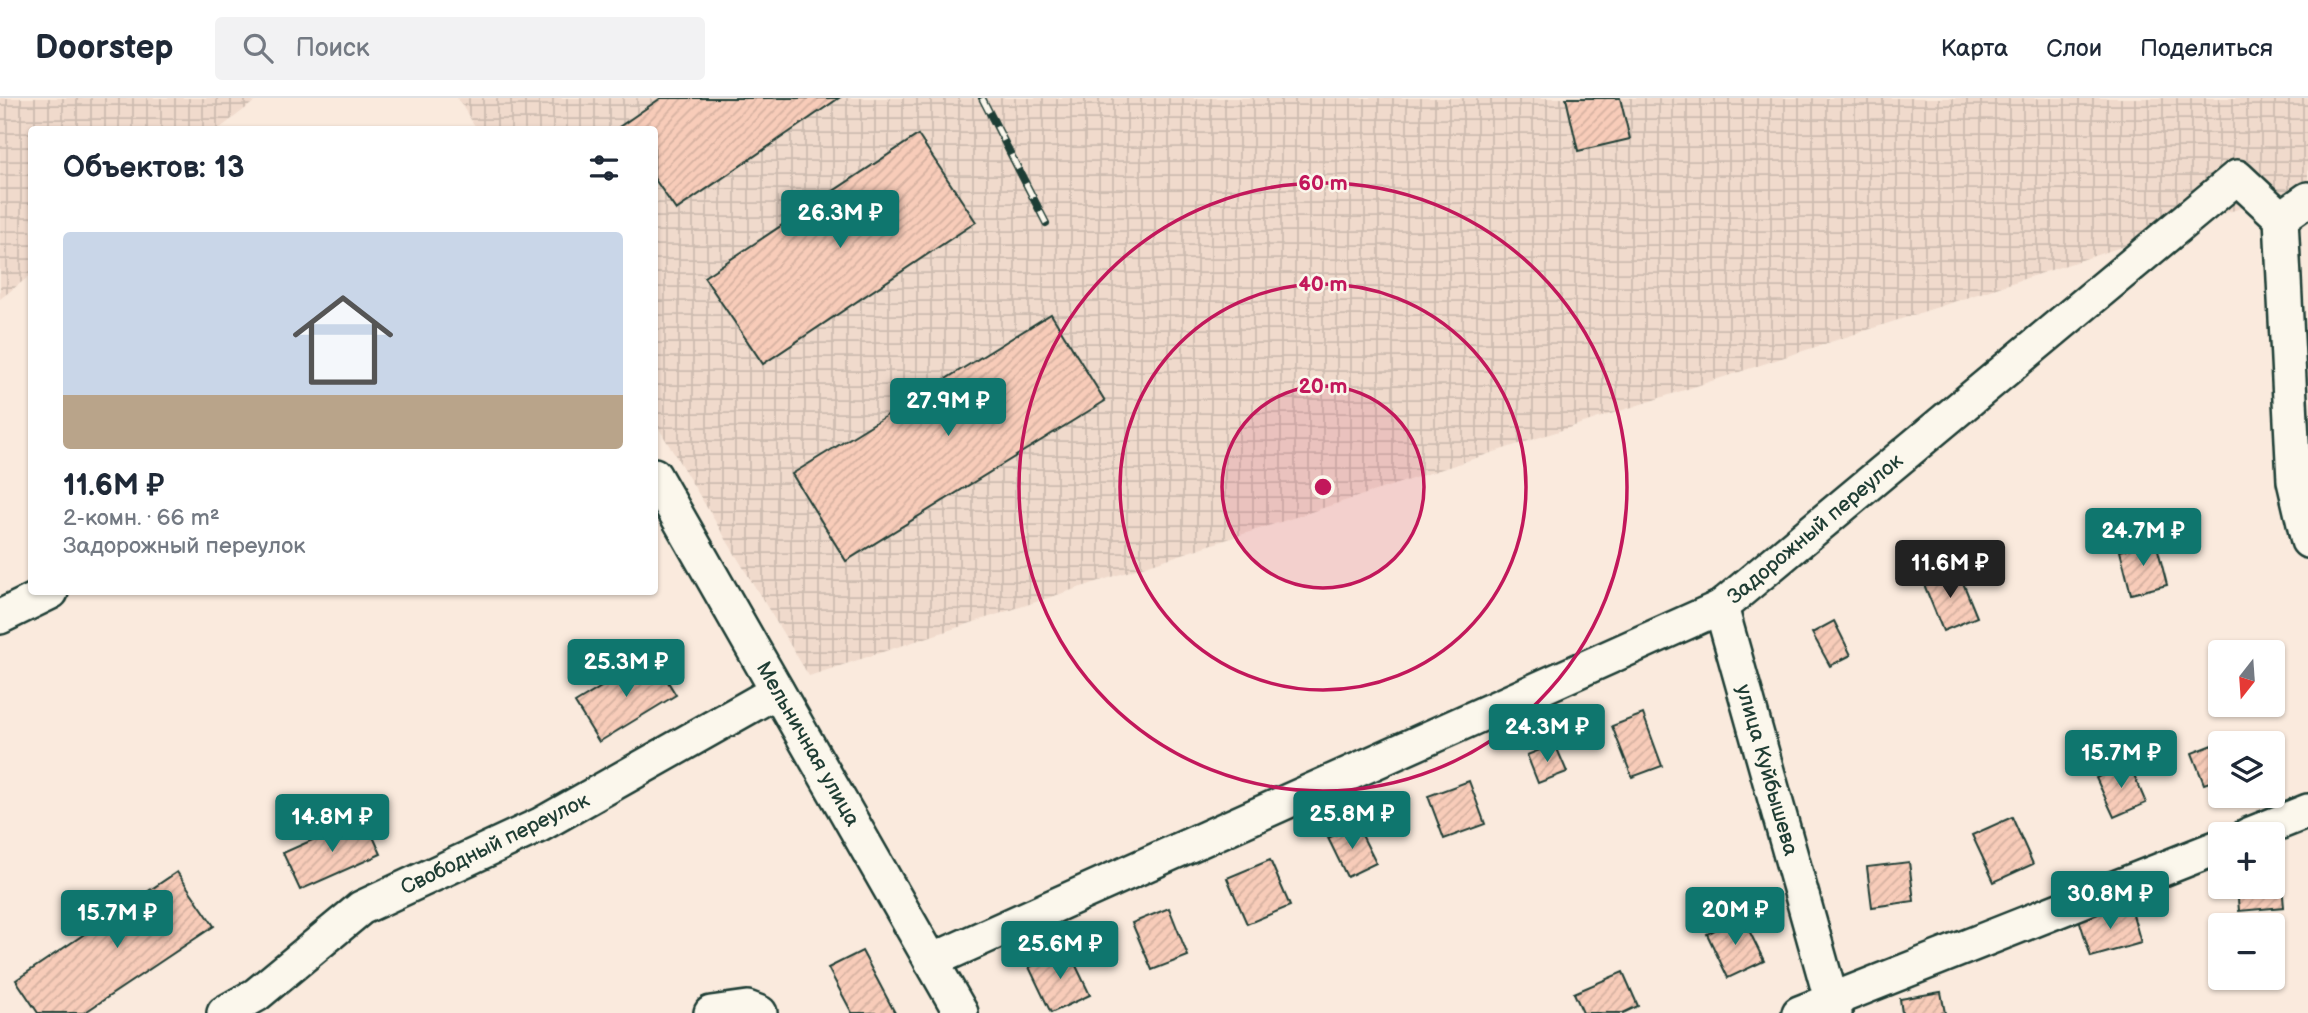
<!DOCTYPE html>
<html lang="ru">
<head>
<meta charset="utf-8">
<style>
  :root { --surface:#fff; --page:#f2f2f3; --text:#1f2937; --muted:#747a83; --line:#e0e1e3; --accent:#0f766e }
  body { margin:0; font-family:"Balsamiq Sans",sans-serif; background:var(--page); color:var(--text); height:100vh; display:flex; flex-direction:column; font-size:26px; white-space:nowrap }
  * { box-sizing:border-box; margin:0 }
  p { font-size:23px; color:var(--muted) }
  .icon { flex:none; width:38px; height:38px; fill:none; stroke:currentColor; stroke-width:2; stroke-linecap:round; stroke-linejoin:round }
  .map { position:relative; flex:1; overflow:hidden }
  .details { position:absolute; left:28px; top:28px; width:630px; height:469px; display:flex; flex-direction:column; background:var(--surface); border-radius:7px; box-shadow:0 2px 5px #0004 }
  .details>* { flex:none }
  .needle { width:46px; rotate:197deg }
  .fabs { position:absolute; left:2208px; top:542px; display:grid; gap:14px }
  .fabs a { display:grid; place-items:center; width:77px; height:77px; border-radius:7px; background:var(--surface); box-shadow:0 2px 5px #0004; font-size:35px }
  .price { position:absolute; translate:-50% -60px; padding:0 16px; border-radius:7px; background:var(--accent); color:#fff; font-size:23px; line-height:46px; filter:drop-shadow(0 2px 4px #0008) }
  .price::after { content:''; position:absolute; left:50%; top:42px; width:21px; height:16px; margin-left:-10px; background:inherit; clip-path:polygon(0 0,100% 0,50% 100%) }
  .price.current { background:#222; color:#fff }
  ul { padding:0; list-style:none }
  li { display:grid; align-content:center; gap:14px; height:371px; padding:0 35px }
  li+li { border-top:2px solid var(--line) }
  li span { display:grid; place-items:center; height:217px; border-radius:7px; color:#555 }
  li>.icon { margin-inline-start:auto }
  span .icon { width:126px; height:126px; fill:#fffc; stroke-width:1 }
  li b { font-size:30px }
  h2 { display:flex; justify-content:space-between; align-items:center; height:84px; padding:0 35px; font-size:30px }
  header { display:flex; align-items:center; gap:42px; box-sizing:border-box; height:98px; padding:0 35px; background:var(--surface); border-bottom:2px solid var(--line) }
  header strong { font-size:33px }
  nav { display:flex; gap:38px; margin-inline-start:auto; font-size:24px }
  .search { width:490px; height:63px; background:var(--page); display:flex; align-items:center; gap:18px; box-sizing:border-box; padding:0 24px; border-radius:7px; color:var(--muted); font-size:26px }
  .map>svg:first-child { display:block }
  .industrial { fill:url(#industrial-grid) }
  .building { fill:url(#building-hatch); stroke:#1f3d34; stroke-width:2 }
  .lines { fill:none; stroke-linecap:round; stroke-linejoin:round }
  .minor-casing { stroke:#1f3d34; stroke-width:38 }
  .minor { stroke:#fbf7ec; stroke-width:33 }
  .rail-casing { stroke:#1f3d34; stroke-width:8 }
  .rail { stroke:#fbf7ec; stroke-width:5; stroke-dasharray:16; stroke-linecap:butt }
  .ring { fill:none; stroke:#c2185b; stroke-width:3.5 }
  .labels { text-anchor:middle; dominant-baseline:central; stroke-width:5; stroke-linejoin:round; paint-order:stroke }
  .street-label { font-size:21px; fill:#1f3d34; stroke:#fbf7ec }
  .centre { fill:#c2185b; stroke:#fbf7ec; stroke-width:3.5 }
  .ring-label { font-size:21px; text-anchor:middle; font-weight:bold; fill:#c2185b; stroke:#fbf7ec; stroke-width:5; stroke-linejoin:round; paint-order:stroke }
</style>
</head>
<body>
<header>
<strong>Doorstep</strong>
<div class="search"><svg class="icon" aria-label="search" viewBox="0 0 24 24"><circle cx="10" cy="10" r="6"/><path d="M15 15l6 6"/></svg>Поиск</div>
<nav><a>Карта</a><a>Слои</a><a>Поделиться</a></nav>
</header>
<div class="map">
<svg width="2308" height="915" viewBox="0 0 2308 915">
  <defs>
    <pattern id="industrial-grid" width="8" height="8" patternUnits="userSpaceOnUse" patternTransform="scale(1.75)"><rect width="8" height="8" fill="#f0dacc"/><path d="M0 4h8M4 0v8" fill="none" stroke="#cdbcb0"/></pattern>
    <pattern id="building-hatch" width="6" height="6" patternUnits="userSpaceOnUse" patternTransform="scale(1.75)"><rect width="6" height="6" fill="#f8ccb9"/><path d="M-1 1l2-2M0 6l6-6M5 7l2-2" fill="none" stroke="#d4b0a0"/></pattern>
  </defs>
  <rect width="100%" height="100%" fill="#faeadd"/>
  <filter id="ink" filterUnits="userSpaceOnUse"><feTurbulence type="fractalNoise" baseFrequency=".0143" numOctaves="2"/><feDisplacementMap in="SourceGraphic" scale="14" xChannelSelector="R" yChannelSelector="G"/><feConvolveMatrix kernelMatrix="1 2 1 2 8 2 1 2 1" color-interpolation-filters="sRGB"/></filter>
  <g filter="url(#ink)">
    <g class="industrial">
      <polygon points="0,0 259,0 219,31 32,32 31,177 0,201"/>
      <polygon points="457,0 2308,0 2308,88 809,578 655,324 654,32 477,31"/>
    </g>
    <g class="building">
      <polygon points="661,0 839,0 676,112 654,80 654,32 621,32 619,29"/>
      <polygon points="1566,0 1620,0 1630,41 1578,53"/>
      <polygon points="918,37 976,124 763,266 704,179"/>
      <polygon points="1051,216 1105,303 846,463 792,376"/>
      <polygon points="2156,444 2167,487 2131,496 2120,453"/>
      <polygon points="1957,470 1977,519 1943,533 1923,484"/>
      <polygon points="1834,523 1851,557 1830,568 1812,535"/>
      <polygon points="652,558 676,597 599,644 575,605"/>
      <polygon points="1643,616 1662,668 1632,679 1612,628"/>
      <polygon points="2241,636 2245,646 2221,646 2221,680 2204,686 2192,655"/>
      <polygon points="1555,646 1567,674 1538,685 1527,657"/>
      <polygon points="2129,665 2146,705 2114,719 2096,680"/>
      <polygon points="1469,683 1485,726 1444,741 1428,698"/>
      <polygon points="364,719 381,756 300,792 283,755"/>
      <polygon points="2012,719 2033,766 1994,784 1972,737"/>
      <polygon points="1357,727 1376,765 1347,779 1328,740"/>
      <polygon points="2273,754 2279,754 2284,809 2239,813 2237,789 2273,789"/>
      <polygon points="1270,762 1290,808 1247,826 1227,780"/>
      <polygon points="1909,764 1914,803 1872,809 1867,769"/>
      <polygon points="177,774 214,828 84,915 38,915 16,882"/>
      <polygon points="2130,806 2141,845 2091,859 2079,821"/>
      <polygon points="1169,810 1188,858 1152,872 1132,825"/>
      <polygon points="1742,818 1764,863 1728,880 1707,836"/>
      <polygon points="1068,851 1090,897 1051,915 1029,869"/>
      <polygon points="862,853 895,915 852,915 828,870"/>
      <polygon points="1623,874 1638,908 1623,915 1583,915 1574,895"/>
      <polygon points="1941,894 1945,915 1902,915 1900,901"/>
    </g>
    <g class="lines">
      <defs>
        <g id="minor">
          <polyline points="2281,120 2294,383 2308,443"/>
          <polyline points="2281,120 2308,101"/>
          <polyline points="654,377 961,915"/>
          <polyline points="1721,509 1835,915"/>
          <polyline points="0,519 51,494"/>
          <polyline points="2248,737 2308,713"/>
          <polyline points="931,863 1721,509 2237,79 2281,120"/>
          <polyline points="224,915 256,897 361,810 540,727 777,593"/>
          <polyline points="711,915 747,910 760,915"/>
          <polyline points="1799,915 2221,748"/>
        </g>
      </defs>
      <use href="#minor" class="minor-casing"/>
      <use href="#minor" class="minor"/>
      <defs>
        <polyline id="rail" points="982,0 1046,125"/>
      </defs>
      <use href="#rail" class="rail-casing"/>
      <use href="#rail" class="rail"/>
    </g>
  </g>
  <circle cx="1323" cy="389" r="101" fill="#c2185b" fill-opacity=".12"/>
  <g class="ring">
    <circle cx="1323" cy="389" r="101"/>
    <circle cx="1323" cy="389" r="203"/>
    <circle cx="1323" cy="389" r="304"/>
  </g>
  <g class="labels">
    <g class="street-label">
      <text transform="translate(1815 431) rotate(-40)">Задорожный переулок</text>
      <text transform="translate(808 646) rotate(60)">Мельничная улица</text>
      <text transform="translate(1767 672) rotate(74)">улица Куйбышева</text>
      <text transform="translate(495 746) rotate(-26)">Свободный переулок</text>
    </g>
  </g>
  <circle cx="1323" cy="389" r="10" class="centre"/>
  <g class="ring-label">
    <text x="1323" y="92">60 m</text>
    <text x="1323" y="193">40 m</text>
    <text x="1323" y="295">20 m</text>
  </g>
</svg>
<div class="fabs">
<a><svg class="needle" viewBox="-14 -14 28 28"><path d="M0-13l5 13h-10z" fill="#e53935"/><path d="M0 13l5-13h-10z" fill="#747a83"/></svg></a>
<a><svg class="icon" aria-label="layers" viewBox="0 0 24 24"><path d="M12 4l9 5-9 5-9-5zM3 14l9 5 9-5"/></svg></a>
<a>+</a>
<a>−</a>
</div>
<b class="price" style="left:840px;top:152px">26.3M ₽</b>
<b class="price" style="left:948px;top:340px">27.9M ₽</b>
<b class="price" style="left:2143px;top:470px">24.7M ₽</b>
<b class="price current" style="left:1950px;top:502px">11.6M ₽</b>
<b class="price" style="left:626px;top:601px">25.3M ₽</b>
<b class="price" style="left:1547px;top:666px">24.3M ₽</b>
<b class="price" style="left:2121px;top:692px">15.7M ₽</b>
<b class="price" style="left:1352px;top:753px">25.8M ₽</b>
<b class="price" style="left:332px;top:756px">14.8M ₽</b>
<b class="price" style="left:2110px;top:833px">30.8M ₽</b>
<b class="price" style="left:1735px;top:849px">20M ₽</b>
<b class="price" style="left:117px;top:852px">15.7M ₽</b>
<b class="price" style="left:1060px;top:883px">25.6M ₽</b>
<section class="details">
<h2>Объектов: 13<svg class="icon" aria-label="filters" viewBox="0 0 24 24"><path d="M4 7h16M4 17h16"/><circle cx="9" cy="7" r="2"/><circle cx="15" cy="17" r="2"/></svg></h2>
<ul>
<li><span style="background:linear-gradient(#c9d6e8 75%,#b9a48a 0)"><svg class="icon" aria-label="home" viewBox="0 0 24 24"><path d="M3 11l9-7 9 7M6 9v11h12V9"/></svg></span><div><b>11.6M ₽</b><p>2-комн. · 66 m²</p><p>Задорожный переулок</p></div></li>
</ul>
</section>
</div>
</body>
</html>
